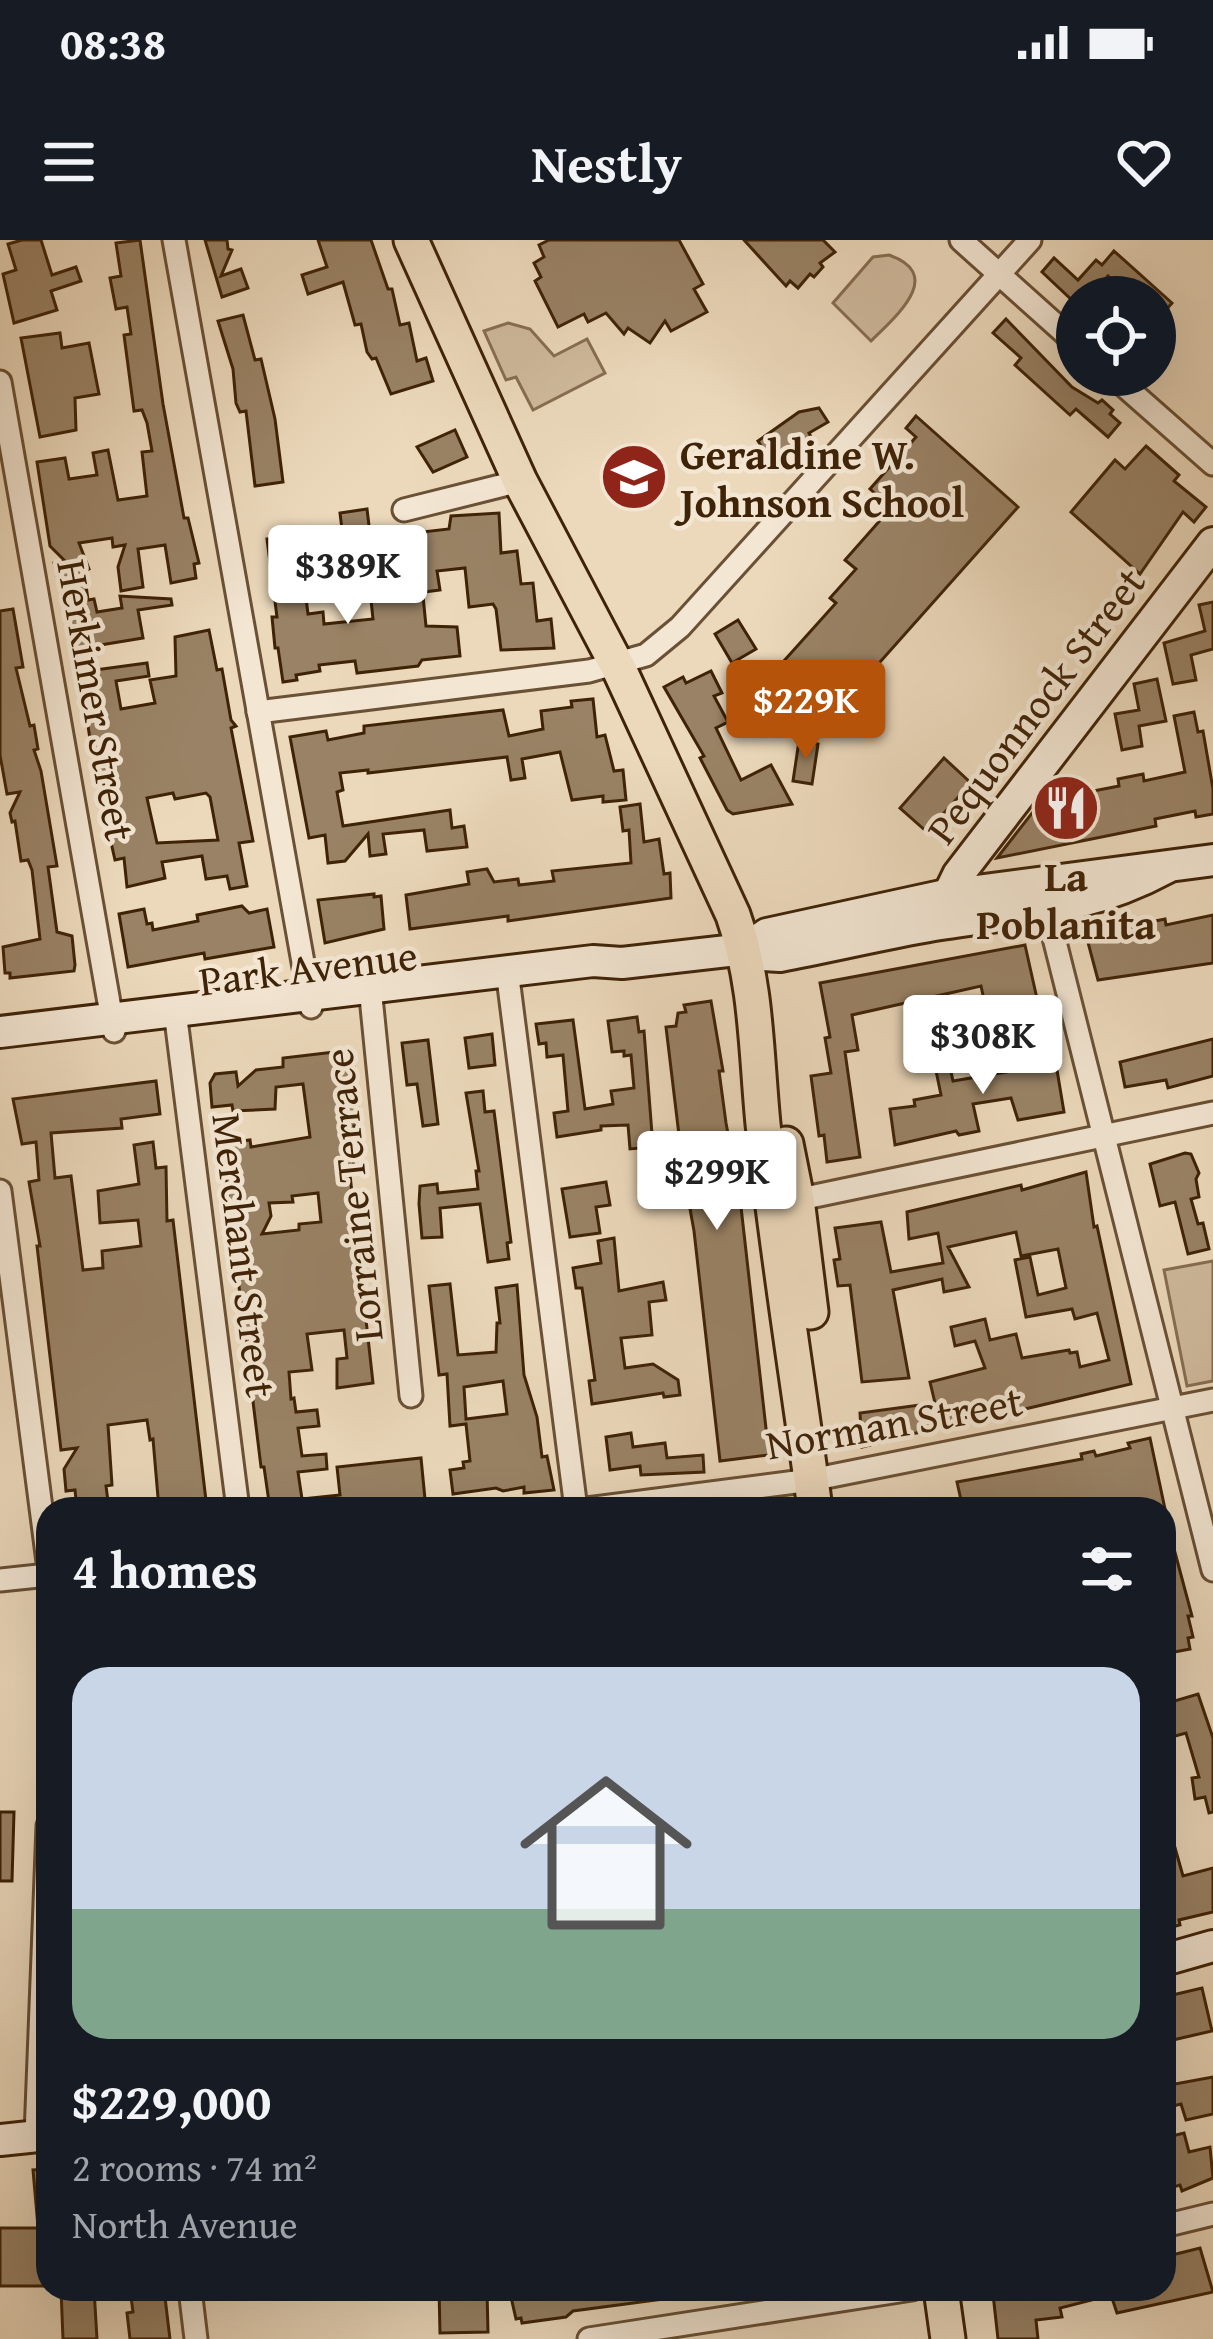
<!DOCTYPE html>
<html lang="en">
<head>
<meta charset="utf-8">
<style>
  :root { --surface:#171b24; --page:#20242c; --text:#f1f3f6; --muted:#9ea1a6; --line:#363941; --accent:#b45309 }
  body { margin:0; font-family:"Gentium Book Plus",serif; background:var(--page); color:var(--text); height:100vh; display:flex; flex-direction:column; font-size:45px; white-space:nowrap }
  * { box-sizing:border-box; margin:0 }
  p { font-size:39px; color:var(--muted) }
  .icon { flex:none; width:66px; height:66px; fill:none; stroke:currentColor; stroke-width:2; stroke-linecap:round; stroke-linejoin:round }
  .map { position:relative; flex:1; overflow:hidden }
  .side { position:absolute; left:36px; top:1257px; width:1140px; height:804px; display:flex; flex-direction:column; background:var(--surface); border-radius:36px; box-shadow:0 12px 48px #0002 }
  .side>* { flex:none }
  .tools { position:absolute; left:1056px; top:36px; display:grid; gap:24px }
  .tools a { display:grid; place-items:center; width:120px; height:120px; border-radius:50%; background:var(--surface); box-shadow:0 12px 48px #0002; font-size:60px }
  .price { position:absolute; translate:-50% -102px; padding:0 27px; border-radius:12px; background:#fff; color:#222; font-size:39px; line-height:78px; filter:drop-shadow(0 3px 6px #0008) }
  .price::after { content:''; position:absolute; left:50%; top:72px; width:36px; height:27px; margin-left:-18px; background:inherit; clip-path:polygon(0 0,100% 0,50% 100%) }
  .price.active { background:var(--accent); color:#fff }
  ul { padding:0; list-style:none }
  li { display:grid; align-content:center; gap:24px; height:636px; padding:0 36px }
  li+li { border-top:3px solid var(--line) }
  li span { display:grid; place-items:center; height:372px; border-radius:36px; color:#555 }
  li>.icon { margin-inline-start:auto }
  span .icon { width:216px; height:216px; fill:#fffc; stroke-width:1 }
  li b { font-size:51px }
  h2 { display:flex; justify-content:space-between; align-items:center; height:144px; padding:0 36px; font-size:51px }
  .status { display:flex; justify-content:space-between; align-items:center; height:84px; padding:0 60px; background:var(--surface); direction:ltr }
  .status svg { height:33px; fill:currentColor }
  header { display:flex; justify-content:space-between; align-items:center; height:156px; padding:0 36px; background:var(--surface); font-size:54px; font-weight:700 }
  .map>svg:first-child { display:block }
  .green { fill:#cfba9d; stroke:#876e52; stroke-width:3 }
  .building { fill:#998265; stroke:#3f2307; stroke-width:3; fill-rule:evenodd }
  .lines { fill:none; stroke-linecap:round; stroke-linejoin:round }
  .street-casing { stroke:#6a5034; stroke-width:27 }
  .secondary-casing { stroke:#3f2307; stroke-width:36 }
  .primary-casing { stroke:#3f2307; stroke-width:39 }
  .street { stroke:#f3e6d3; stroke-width:21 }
  .secondary { stroke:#f3e6d3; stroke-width:30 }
  .primary { stroke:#ecd9bc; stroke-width:33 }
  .labels { text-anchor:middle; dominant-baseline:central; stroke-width:9; stroke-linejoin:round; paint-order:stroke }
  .poi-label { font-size:42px; font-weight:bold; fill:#3f2307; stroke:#f3e6d3; text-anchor:start }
  .street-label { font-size:42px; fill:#3f2307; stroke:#f3e6d3 }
</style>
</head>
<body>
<div class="status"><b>08:38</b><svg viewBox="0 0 49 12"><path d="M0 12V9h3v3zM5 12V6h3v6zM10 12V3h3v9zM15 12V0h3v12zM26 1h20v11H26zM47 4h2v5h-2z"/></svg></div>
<header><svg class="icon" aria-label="menu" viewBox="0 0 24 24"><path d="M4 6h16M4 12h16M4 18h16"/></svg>Nestly<svg class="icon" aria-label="heart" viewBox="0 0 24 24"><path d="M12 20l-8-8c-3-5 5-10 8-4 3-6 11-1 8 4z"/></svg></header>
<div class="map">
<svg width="1213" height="2099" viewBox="0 0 1213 2099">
  <rect width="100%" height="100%" fill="#ecd9bc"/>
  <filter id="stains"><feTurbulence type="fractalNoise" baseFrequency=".00167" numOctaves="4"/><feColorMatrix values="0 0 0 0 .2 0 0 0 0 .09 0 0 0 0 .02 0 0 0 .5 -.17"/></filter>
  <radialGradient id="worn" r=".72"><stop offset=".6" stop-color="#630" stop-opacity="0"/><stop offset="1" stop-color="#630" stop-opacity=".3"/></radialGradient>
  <g class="green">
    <path d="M889,15c57,20 6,62 -18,86l-38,-38 40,-46z"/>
    <polygon points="508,83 530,89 554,116 587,99 605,133 533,170 516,137 506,140 484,91"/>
    <polygon points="1213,1021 1213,1141 1187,1146 1164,1030"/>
  </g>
  <g class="building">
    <polygon points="22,0 41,0 52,35 76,27 81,41 51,51 57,70 14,83 3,34 16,30 8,4"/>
    <polygon points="140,0 163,164 184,278 188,278 199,323 194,324 196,338 171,343 165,305 138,309 143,347 121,351 118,327 125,305 113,307 112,298 79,303 89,329 84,331 88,360 94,359 97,372 122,368 120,356 171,359 172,365 138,370 143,398 76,409 54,323 65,321 50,306 37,222 65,218 69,239 97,235 93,213 108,210 118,260 147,256 142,212 152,211 147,183 142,170 134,171 124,95 131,94 127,67 116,69 110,38 121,36 116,3"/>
    <polygon points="205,0 227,0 228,9 232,10 221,36 241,29 248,48 222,57"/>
    <polygon points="318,0 371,0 388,49 392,49 400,85 409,83 417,121 426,118 433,141 391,154 376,118 372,119 367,112 361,84 355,85 343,42 308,54 302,35 327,27"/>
    <polygon points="549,0 679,0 703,44 694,49 707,72 671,91 665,81 650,103 628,88 624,94 606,73 588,82 584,74 558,87 535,41 541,37 534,23 544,17 539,5"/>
    <polygon points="744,0 823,0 835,12 820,23 823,27 814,37 810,34 798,48 790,41 786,46"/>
    <polygon points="1114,11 1172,63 1155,82 1155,57 1130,57 1108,36 1092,54 1086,48 1074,62 1042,32 1054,18 1078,40 1096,20 1102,25"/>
    <polygon points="243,75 255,120 261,119 275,179 283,242 255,246 246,171 240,172 236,163 233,129 218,81"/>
    <polygon points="1006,79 1072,147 1098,163 1102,160 1113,170 1110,174 1120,183 1108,197 1076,169 1070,175 1015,125 1021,118 993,93"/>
    <polygon points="60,93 62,108 89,103 99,154 75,158 76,190 40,197 21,98"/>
    <polygon points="819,168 828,182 809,193 812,199 771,222 758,201 799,172"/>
    <polygon points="916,176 1018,267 816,494 786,467 758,481 748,462 766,453 788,428 782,423 836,363 830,358 856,329 845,320 891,268 870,249 916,197 906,188"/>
    <polygon points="455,190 467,217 433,232 417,207"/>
    <polygon points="1146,206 1179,235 1174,241 1206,267 1194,282 1183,272 1140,334 1071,272 1115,220 1125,229"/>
    <polygon points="367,269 371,302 344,306 340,273"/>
    <polygon points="499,273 501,313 517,311 521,344 533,343 537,381 551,379 554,408 501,410 496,369 493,364 469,367 465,328 437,331 440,350 424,352 418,312 407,313 405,294 449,289 451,276"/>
    <polygon points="298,295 308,374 323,372 324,384 373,379 371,360 423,356 426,386 457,387 460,416 422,420 418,426 357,433 355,421 319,425 320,431 296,435 297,440 283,442 278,408 275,408 272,377 277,377 267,299"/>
    <polygon points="1213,362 1213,409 1191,415 1196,440 1173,444 1164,403 1205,391 1199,365"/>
    <polygon points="13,369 23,427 16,428 30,486 34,485 38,509 34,510 41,531 57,626 48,627 57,692 72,696 75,725 74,731 10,738 10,733 5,733 3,707 40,699 32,630 28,620 21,621 15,581 12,582 10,573 20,552 7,554 0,515 0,371"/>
    <polygon points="738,380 756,409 732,423 715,394"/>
    <path d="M209,390l8,40 5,-1 9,51 5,6 -5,2 22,113 -14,2 8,43 -17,3 -3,-13 -21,3 -4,-23 -40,6 3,16 -38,9 -3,-29 -9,2 -14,-61 5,-6 -7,-28 -5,1 -14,-94 67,-9 2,13 -33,5 5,28 34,-6 -5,-23 26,-4 -1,-39zM173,553l2,6 31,-6 4,4 8,43 -61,3 -10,-45z"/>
    <polygon points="711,431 722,453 714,456 728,482 716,488 741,540 771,525 792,564 733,574 727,570 700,518 704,516 664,447 683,437 686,443"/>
    <polygon points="1157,439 1166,481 1139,486 1142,506 1122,510 1115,474 1139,470 1134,444"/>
    <polygon points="593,459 597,497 605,495 614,531 623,530 626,560 603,562 603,556 572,560 560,512 522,519 525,538 511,540 507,517 368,533 368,530 340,533 343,550 337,552 343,586 450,570 452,588 464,586 467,607 427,611 424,590 383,594 386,614 370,616 368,594 345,621 328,623 325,595 309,598 290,497 326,491 328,500 364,493 364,486 503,470 509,496 543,489 541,471 572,467 571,461"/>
    <polygon points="1194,472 1198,492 1203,491 1213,549 1213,574 1196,577 1195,571 1155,579 1156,586 997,618 1050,550 1076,545 1078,554 1119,546 1118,539 1143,534 1144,541 1185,532 1174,476"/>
    <polygon points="799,501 818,504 812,544 793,541"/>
    <polygon points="944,518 971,543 927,592 900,568"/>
    <polygon points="640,564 644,602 659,599 664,634 670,633 671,658 508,681 508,676 410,689 406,655 469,644 467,632 487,629 494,642 518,639 519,645 554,641 552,631 631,623 629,590 623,591 620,567"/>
    <polygon points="374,654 374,657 381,656 384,689 325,703 318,660"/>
    <polygon points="242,666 249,673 267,669 274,707 205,719 204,713 128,727 119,674 144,669 147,684 152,683 153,690 198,681 197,675"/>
    <polygon points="1213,675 1213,723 1098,740 1086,695 1165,679 1166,685"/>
    <polygon points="1025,705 1040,772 989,783 981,746 852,775 858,810 845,812 860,917 827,922 824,895 819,896 811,836 831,833 825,798 830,797 820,743"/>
    <polygon points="711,761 723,831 719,831 726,883 740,958 769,1215 720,1221 694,991 687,952 681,953 672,896 679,895 666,787 676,786 678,773 686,772 684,765"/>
    <polygon points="637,777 639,792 644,791 653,907 630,909 628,885 601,886 601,890 557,897 554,873 568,871 563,815 547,817 546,803 539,804 536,784 573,780 585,869 613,864 611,851 634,848 631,815 624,816 624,811 612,812 608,781"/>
    <polygon points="492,794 495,825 469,828 465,798"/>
    <polygon points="1213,799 1213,836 1168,848 1166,840 1125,847 1120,822"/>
    <polygon points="428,800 438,884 423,886 417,844 407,845 402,803"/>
    <polygon points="1046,804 1053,806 1064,872 1018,880 1011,858 973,864 979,891 959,895 956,891 895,905 890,869 915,866 914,860 941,855 934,821 948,818 953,841 1012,831 1008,813"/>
    <path d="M352,810l7,64 -1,12h-4l2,19 -5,1 3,20h-5l24,217 -36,5v-29l10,-1 -3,-28 -37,4 5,36 -23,2 2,27 3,-1 2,14 21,-2 2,16 -21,2 4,28 24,-2 1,15 -29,3 4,27 38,-4 -3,-28 84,-9 4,41 -93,10h-62l-6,-42h-3l-36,-295 10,-1 -3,-29 18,-2 1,7 59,-10 -7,-53 -27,3 -1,22 -42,2 -1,-6 -20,2 -2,-24 5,-9 21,-2 2,14 18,-16 27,-3v-9zM318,953l3,29 -22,2v6l-37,4 9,-18 -2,-13 24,-1 -1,-6z"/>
    <polygon points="156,841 160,874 121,879 122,888 51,893 55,938 71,936 83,1030 103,1028 102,1011 141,1006 138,980 100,983 98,951 139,944 134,905 153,902 156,928 166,927 167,981 173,980 207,1269 159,1269 153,1199 150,1200 147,1180 108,1185 112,1245 106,1246 109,1269 77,1269 75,1250 66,1251 64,1229 77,1208 61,1210 37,1006 40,1006 29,942 39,940 36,902 22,904 13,859"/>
    <polygon points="483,851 485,872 494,871 511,1002 507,1003 509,1019 488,1022 480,964 440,968 442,997 422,998 419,964 420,946 437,944 438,953 478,949 476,931 479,931 466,853"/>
    <polygon points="1185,913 1191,914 1199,933 1196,939 1199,957 1191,959 1198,984 1203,983 1209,1009 1188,1014 1175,962 1160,966 1150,924"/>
    <polygon points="1086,932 1094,987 1097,986 1131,1144 974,1181 972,1176 920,1188 920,1192 862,1207 860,1173 935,1163 930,1142 985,1128 975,1101 955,1106 951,1087 985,1079 990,1100 1016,1094 1022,1118 1069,1110 1070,1113 1077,1112 1080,1127 1109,1120 1097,1073 1075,1079 1072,1069 1026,1077 1015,1020 1030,1017 1038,1055 1066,1048 1058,1009 1021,1016 1016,992 948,1007 969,1047 944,1052 942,1039 893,1050 909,1138 862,1142 850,1045 838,1046 834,1020 840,1019 835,988 881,982 891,1032 943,1023 938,993 909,999 907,972 1021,945 1022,950"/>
    <polygon points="606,942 610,965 596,967 600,993 570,997 562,949"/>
    <polygon points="614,998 619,1051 663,1042 666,1060 649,1062 652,1095 621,1098 625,1128 653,1124 678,1140 680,1155 664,1157 663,1153 592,1164 589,1141 595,1140 582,1048 576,1048 573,1028 601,1023 598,1001"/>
    <path d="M450,1044l8,71 38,-3 1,-29h3l-4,-35 21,-3 7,90 13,42 5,40 5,-1 7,34 -30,3v-6l-21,4 -7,-3 -43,6 -3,-24 14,-2 -1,-6 7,-1 -4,-37 -16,2 -3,-52 -8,1 -10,-89zM503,1141l4,33 -41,5 -2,-32z"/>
    <polygon points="631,1193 633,1207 665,1203 667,1218 703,1215 704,1232 641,1235 640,1226 610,1230 606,1197"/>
    <polygon points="1150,1198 1165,1269 963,1269 957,1242 1082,1219 1081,1214 1094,1211 1096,1216 1130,1208 1128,1203"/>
    <polygon points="1169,1290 1192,1376 1188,1376 1193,1397 1188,1398 1190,1409 1164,1414 1164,1291"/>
    <polygon points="1198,1454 1213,1498 1213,1572 1209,1573 1205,1557 1195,1559 1192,1538 1199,1537 1186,1493 1164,1499 1164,1464"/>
    <polygon points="0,1572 14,1572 12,1641 0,1641"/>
    <polygon points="1164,1583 1168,1583 1183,1636 1213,1628 1213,1672 1179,1680 1180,1685 1164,1689"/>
    <polygon points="1202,1748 1212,1791 1164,1802 1164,1757"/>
    <polygon points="1213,1837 1213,1874 1186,1880 1181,1864 1164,1868 1164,1846"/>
    <polygon points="1184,1893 1189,1912 1210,1907 1213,1938 1182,1951 1180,1945 1173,1947 1168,1936 1164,1898"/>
    <polygon points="48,1929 48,1987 38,1987 33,1930"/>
    <polygon points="0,1988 47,1988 48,2046 0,2046"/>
    <polygon points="1200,2008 1213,2052 1117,2073 1111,2055 1060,2068 1062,2077 1036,2080 1038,2099 998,2099 993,2054 1010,2052 1011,2057 1069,2049 1164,2049 1164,2017"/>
    <polygon points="61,2049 94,2049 97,2099 63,2099"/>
    <polygon points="130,2049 164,2049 170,2099 130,2099 127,2073 133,2072"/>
    <polygon points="439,2049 452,2049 452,2053 487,2051 488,2092 440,2093"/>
    <polygon points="532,2049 678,2049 679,2057 573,2071 566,2077 522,2083 521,2078 516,2079 511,2057 514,2052"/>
  </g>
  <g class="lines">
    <defs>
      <g id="street">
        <polyline points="174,0 311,767"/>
        <polyline points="961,0 1077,104"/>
        <polyline points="1112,135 1213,224"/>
        <polyline points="0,142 114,791"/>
        <polyline points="404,270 520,241"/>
        <polyline points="258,472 589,431 646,415 680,387 1030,0"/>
        <polyline points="1047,670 1213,1330"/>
        <polyline points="507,730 576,1269"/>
        <polyline points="370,747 411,1156"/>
        <polyline points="175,771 238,1269"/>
        <polyline points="0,951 48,1322"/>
        <polyline points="786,962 1213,873"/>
        <polyline points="587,1269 811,1240 1213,1160"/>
        <polyline points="0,1340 48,1335"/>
        <polyline points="36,1896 48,1586"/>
        <polyline points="1164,1986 1213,1974"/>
        <polyline points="190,2049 196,2099"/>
        <polyline points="589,2099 912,2049"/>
      </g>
      <g id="secondary">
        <polyline points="942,668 958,635 1213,303"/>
        <polyline points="745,709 767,694 946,655 1213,620"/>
        <path d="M0,792l593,-71 29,2 123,-14 17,6 18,1c52,-10 103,-22 154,-31 86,-14 153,-14 232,-57"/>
        <polyline points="1164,1720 1213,1706"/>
        <polyline points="0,1900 48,1895"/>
      </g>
      <g id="primary">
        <path d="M411,0l109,241 100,190 113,244c24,69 23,137 30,209 14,129 35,257 52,385"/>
        <polyline points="786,904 797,959 811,1072"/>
        <polyline points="941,2049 948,2099"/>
      </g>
    </defs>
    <use href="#street" class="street-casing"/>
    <use href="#secondary" class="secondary-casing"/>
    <use href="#primary" class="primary-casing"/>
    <use href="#street" class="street"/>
    <use href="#secondary" class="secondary"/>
    <use href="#primary" class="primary"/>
  </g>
  <defs>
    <symbol id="school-disc" viewBox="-11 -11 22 22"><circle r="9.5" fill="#8f2418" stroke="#f3e6d3"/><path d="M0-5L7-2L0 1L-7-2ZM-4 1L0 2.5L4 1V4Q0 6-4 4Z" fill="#fff"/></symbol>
    <symbol id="restaurant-disc" viewBox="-11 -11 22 22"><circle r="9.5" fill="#8f2418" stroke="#f3e6d3"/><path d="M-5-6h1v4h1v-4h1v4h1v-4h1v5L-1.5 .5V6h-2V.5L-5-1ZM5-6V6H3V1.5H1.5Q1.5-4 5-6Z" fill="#fff"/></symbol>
  </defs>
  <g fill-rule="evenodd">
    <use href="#school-disc" x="596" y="199" width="76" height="76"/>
    <use href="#restaurant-disc" x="1028" y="530" width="76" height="76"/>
  </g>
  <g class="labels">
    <g class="poi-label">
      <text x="680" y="213">Geraldine W.<tspan x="680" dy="48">Johnson School</tspan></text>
      <text x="1066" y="635" text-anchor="middle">La<tspan x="1066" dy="48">Poblanita</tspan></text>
    </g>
    <g class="street-label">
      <text transform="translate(97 460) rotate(80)">Herkimer Street</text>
      <text transform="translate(1035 465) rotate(-53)">Pequonnock Street</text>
      <text transform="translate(308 727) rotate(-7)">Park Avenue</text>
      <text transform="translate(352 955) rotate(-96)">Lorraine Terrace</text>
      <text transform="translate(245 1015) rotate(83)">Merchant Street</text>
      <text transform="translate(894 1182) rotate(-10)">Norman Street</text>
    </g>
  </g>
  <rect width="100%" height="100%" filter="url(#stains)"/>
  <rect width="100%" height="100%" fill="url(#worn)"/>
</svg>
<div class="tools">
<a><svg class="icon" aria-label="locate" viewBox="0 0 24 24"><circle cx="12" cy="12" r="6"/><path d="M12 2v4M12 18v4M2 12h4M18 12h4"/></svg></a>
</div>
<b class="price" style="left:348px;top:387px">$389K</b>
<b class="price active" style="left:806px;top:522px">$229K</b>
<b class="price" style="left:983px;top:857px">$308K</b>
<b class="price" style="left:717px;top:993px">$299K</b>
<section class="side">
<h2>4 homes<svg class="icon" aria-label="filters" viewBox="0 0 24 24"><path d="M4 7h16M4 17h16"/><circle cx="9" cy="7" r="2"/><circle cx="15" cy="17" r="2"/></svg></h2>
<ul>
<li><span style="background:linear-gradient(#c9d6e8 65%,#7fa58c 0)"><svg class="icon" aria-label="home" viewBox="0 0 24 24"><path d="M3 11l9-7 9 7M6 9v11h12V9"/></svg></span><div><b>$229,000</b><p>2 rooms · 74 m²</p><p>North Avenue</p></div></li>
</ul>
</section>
</div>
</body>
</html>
